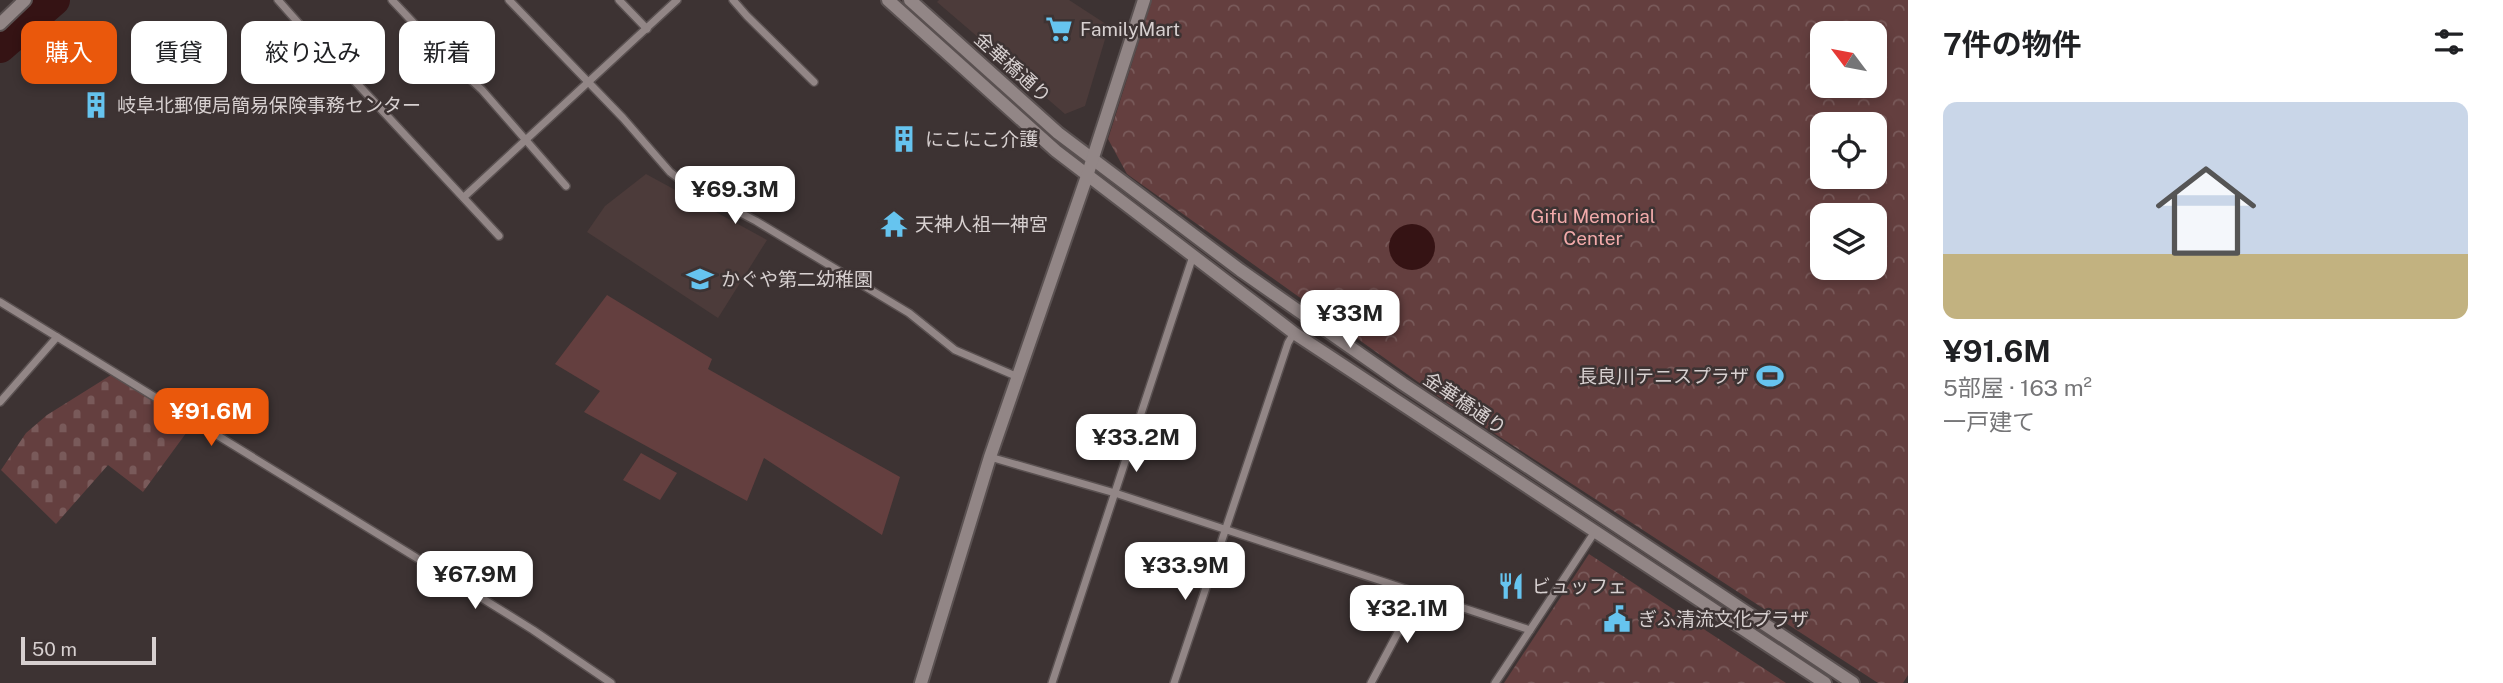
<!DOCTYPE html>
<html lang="ja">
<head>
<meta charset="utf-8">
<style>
  :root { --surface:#fff; --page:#f2f2f2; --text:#202124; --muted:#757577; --accent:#ea580c }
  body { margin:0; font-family:"Public Sans","Noto Sans JP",sans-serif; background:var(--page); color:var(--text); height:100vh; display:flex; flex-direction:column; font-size:26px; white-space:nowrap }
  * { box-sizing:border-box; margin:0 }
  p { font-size:23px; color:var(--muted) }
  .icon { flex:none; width:38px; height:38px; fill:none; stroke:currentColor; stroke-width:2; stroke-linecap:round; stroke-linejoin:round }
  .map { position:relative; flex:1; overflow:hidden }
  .side { display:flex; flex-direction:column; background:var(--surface); width:595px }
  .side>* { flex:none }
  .top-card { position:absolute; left:21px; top:21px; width:665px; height:63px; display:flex; gap:14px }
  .needle { width:46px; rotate:302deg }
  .tools { position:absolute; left:1810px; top:21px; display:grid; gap:14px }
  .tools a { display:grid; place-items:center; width:77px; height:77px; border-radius:14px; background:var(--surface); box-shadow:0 4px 10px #0003; font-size:35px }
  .scale { position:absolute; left:21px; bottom:18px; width:135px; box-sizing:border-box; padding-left:7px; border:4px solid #d7d0d0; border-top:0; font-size:19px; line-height:24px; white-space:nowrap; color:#d7d0d0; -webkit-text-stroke:5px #3d3333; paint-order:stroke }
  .price { position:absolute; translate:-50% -60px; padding:0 16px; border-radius:14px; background:#fff; color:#222; font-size:23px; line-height:46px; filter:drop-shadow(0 2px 4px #0008) }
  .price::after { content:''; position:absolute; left:50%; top:42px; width:21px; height:16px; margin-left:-10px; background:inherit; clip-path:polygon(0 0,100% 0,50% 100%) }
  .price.active { background:var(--accent); color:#fff }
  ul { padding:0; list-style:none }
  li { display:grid; align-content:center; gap:14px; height:371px; padding:0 35px }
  li span { display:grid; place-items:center; height:217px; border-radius:14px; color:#555 }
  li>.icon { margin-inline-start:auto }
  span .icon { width:126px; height:126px; fill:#fffc; stroke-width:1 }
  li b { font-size:30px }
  h2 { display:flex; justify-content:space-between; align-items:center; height:84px; padding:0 35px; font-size:30px }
  .pill { padding:0 24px; border-radius:14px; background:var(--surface); box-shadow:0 4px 10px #0003; font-size:24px; line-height:63px }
  .pill.active { background:var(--accent); color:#fff }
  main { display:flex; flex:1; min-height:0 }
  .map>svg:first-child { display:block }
  .built { fill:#4c3b3a }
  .grass { fill:#643f3f }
  .cemetery { fill:url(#cemetery-stones) }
  .park { fill:url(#park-crowns); fill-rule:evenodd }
  .water { fill:#351314 }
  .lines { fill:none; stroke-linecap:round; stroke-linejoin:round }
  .river { stroke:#351314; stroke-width:32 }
  .minor-casing { stroke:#5a5151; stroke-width:10 }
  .tertiary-casing { stroke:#5a5151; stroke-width:16 }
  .minor { stroke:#928686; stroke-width:7 }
  .tertiary { stroke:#928686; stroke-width:12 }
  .labels { text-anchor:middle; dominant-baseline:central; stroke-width:5; stroke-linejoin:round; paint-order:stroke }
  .poi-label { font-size:19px; fill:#d7d0d0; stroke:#3d3333; text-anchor:start }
  .street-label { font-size:19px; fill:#d7d0d0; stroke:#3d3333 }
  .park-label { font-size:19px; fill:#f2aaaa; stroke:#3d3333 }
</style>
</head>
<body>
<main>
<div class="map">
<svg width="1908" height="683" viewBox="0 0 1908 683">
  <defs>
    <pattern id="cemetery-stones" width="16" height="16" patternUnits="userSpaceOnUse" patternTransform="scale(1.75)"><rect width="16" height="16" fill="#643f3f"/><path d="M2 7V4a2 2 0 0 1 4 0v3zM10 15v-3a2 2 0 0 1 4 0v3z" fill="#795a5a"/></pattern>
    <pattern id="park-crowns" width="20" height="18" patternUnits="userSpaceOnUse" patternTransform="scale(1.75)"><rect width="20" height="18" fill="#643f3f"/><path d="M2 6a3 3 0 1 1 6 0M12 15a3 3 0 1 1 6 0" fill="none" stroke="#795a5a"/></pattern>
  </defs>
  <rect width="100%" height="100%" fill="#3d3333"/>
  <g class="built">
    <polygon points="939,0 1069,0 1109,26 1085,106 1065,114 986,46 994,36 986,44 937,2"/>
    <polygon points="646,174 767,240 718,318 587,232 605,206"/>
  </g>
  <g class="grass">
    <polygon points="607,295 712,359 708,369 900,477 882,535 764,458 747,501 584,412 600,391 555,364"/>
    <polygon points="641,453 677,473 660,500 623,480"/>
  </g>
  <polygon class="cemetery" points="111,375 192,425 143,492 108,465 56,524 1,470 26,433 47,415"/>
  <g class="park">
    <path d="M1152,0h756v675l-5,8h-25l-432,-281 -319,-228 -19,-35zM1822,33h52v53h-52zM1822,124h52v53h-52zM1822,215h52v53h-52z"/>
    <polygon points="1589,554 1786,683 1504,683"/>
  </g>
  <circle class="water" cx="1412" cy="247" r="23"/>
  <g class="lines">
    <polyline class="river" points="0,47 54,0"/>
    <defs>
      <g id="minor">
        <polyline points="278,0 326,54 337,62 499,236"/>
        <polyline points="392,0 441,52 482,90 566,186"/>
        <polyline points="509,0 623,118 670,172 687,185 756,221 909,313 955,350 1018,377"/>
        <polyline points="619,0 647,29"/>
        <polyline points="733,0 747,16 814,82"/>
        <polyline points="464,197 677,0"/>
        <polyline points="0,302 438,571 533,630 611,683"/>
        <polyline points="0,402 57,337"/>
        <polyline points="990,457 1115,493 1530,630"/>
        <polyline points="1052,683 1193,256"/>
        <polyline points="1174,683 1288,343 1294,333"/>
        <polyline points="1371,683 1419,593"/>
        <polyline points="1495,683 1594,533"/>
      </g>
      <g id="tertiary">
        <polyline points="888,0 1056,151 1294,333 1825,683"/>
        <polyline points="910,0 1058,133 1240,270 1403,384 1853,683"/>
        <polyline points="0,24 25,0"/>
        <polyline points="921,683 990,457 1087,176 1144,0"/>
      </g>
    </defs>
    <use href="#minor" class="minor-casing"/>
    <use href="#tertiary" class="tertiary-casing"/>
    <use href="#minor" class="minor"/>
    <use href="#tertiary" class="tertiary"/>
  </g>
  <defs>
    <symbol id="supermarket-bare" viewBox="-9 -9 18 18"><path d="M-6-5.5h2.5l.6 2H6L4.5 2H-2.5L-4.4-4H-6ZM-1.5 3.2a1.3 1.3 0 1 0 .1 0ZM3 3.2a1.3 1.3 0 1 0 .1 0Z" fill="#66c4ef" stroke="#3d3333" stroke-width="2.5" paint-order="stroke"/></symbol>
    <symbol id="building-bare" viewBox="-9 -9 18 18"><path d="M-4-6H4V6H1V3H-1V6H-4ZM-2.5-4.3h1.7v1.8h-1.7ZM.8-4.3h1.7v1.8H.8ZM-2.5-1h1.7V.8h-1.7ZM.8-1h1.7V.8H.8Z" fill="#66c4ef" stroke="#3d3333" stroke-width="2.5" paint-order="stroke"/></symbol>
    <symbol id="temple-bare" viewBox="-9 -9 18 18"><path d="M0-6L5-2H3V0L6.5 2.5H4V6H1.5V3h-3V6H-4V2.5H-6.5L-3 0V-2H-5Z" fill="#66c4ef" stroke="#3d3333" stroke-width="2.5" paint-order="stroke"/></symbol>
    <symbol id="school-bare" viewBox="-9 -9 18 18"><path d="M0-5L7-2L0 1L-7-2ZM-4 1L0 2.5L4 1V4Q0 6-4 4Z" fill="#66c4ef" stroke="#3d3333" stroke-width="2.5" paint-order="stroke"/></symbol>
    <symbol id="stadium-bare" viewBox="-9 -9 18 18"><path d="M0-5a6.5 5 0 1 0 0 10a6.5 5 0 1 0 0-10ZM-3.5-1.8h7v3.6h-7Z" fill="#66c4ef" stroke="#3d3333" stroke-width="2.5" paint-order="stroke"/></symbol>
    <symbol id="restaurant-bare" viewBox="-9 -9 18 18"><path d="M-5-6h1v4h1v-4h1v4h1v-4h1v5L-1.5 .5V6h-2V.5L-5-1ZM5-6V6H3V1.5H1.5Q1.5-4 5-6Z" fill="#66c4ef" stroke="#3d3333" stroke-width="2.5" paint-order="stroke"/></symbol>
    <symbol id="civic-bare" viewBox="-9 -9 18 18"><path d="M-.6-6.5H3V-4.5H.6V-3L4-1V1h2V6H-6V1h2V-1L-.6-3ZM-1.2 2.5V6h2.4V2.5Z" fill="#66c4ef" stroke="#3d3333" stroke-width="2.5" paint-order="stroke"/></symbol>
  </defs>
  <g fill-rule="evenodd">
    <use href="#supermarket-bare" x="1040" y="10" width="38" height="38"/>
    <use href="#building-bare" x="77" y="86" width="38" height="38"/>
    <use href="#building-bare" x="885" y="120" width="38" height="38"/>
    <use href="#temple-bare" x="875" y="205" width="38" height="38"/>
    <use href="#school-bare" x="681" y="260" width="38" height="38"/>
    <use href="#stadium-bare" x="1751" y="357" width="38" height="38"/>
    <use href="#restaurant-bare" x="1492" y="567" width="38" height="38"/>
    <use href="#civic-bare" x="1598" y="600" width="38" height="38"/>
  </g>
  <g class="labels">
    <g class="poi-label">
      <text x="1080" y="29">FamilyMart</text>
      <text x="117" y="105">岐阜北郵便局簡易保険事務センター</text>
      <text x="925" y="139">にこにこ介護</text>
      <text x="915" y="224">天神人祖一神宮</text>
      <text x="721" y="279">かぐや第二幼稚園</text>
      <text x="1749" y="376" text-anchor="end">長良川テニスプラザ</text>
      <text x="1532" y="586">ビュッフェ</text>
      <text x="1638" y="619">ぎふ清流文化プラザ</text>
    </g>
    <g class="street-label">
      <text transform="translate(1013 67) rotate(42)">金華橋通り</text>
      <text transform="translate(1465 403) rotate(34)">金華橋通り</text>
    </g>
    <g class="park-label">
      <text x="1593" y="216">Gifu Memorial<tspan x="1593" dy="22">Center</tspan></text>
    </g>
  </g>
</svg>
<div class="tools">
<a><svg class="needle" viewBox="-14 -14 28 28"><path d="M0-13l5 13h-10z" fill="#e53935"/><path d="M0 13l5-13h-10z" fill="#757577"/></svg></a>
<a><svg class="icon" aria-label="locate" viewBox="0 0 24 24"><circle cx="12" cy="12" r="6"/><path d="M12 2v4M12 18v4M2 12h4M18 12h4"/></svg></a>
<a><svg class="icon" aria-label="layers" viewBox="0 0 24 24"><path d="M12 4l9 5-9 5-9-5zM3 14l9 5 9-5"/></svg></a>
</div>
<div class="scale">50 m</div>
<b class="price" style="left:735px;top:226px">¥69.3M</b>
<b class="price" style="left:1350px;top:350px">¥33M</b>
<b class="price active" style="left:211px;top:448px">¥91.6M</b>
<b class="price" style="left:1136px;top:474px">¥33.2M</b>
<b class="price" style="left:1185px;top:602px">¥33.9M</b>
<b class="price" style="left:475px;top:611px">¥67.9M</b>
<b class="price" style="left:1407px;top:645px">¥32.1M</b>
<div class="top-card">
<a class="pill active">購入</a>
<a class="pill">賃貸</a>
<a class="pill">絞り込み</a>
<a class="pill">新着</a>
</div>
</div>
<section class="side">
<h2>7件の物件<svg class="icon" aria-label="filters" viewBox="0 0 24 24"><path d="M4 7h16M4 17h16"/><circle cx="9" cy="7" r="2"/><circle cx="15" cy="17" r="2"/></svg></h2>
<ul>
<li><span style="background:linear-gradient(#c9d6e8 70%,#c2b280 0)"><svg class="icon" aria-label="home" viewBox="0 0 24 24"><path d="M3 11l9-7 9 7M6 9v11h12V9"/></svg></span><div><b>¥91.6M</b><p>5部屋 · 163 m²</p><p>一戸建て</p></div></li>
</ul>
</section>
</main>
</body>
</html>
